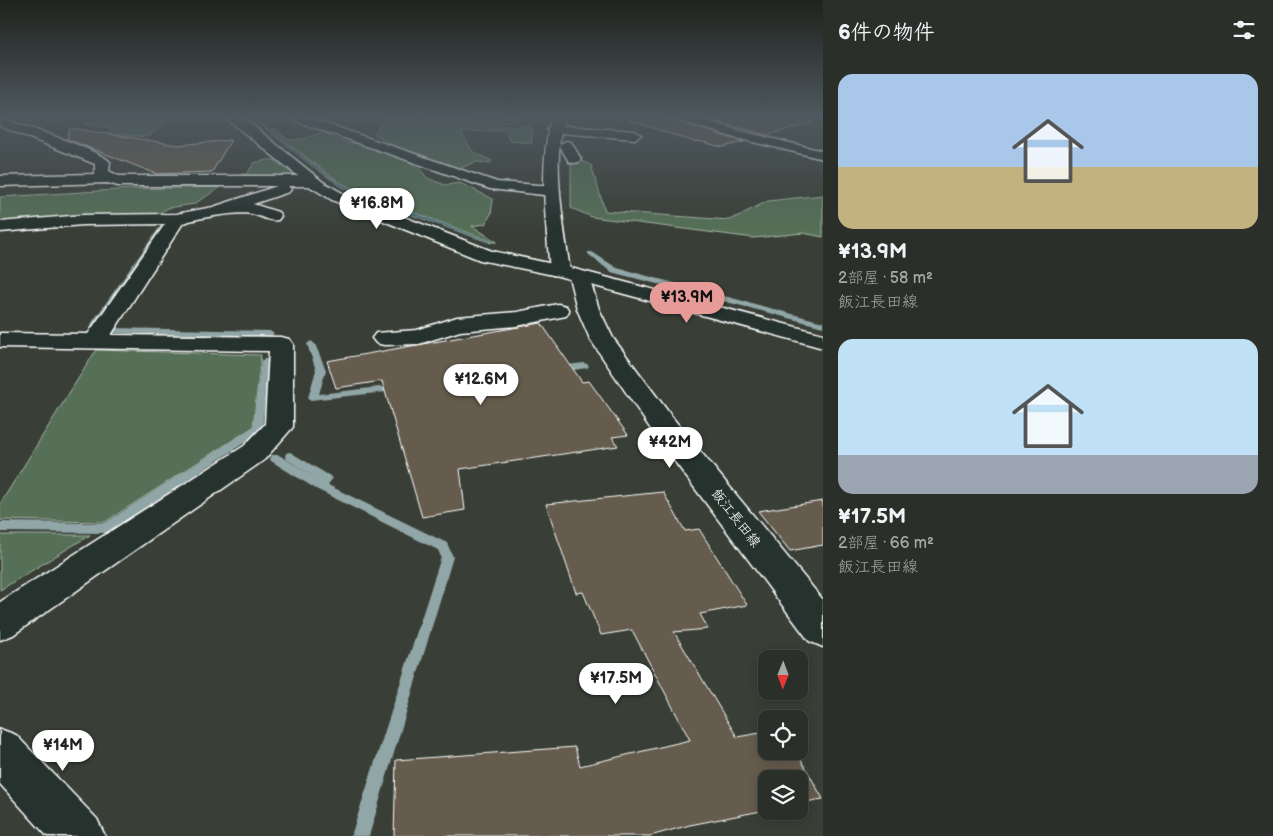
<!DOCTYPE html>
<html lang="ja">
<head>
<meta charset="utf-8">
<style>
  :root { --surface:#2b2f29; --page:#373b35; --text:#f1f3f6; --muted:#a6a9a8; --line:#474a46; --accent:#e69b98 }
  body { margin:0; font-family:"Balsamiq Sans","Klee One",sans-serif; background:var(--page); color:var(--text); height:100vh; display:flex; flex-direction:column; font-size:19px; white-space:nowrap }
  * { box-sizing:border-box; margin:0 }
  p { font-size:16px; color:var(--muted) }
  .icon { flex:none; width:28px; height:28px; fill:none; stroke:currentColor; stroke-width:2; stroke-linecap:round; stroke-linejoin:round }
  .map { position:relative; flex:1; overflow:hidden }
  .sheet { display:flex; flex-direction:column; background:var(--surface); width:450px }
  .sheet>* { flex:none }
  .needle { width:32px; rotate:181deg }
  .fabs { position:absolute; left:758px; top:650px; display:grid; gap:10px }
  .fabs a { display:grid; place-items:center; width:50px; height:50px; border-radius:10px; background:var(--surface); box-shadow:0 2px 12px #0003,0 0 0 1px var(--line); font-size:25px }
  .price { position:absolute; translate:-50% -42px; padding:0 11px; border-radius:18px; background:#fff; color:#222; font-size:16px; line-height:32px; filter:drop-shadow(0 1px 2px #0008) }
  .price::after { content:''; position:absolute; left:50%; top:30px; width:15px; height:11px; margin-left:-8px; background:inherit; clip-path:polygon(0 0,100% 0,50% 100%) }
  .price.on { background:var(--accent); color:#111 }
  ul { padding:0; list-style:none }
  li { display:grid; align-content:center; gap:10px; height:265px; padding:0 15px }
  li span { display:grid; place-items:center; height:155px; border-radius:15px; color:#555 }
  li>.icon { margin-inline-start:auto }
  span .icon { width:90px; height:90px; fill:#fffc; stroke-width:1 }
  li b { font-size:21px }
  h2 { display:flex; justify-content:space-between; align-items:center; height:60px; padding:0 15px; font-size:21px }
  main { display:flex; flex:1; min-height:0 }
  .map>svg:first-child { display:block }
  .green { fill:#546f56; stroke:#aab7aa }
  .water { fill:#476b6d; stroke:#91a6a7 }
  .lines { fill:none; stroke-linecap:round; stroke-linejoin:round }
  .stream { fill:#91a6a7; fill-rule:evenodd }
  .building { fill:#655c4e; stroke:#fff }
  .minor-casing { stroke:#fff; stroke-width:3 }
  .major-casing { stroke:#fff; stroke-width:3 }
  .highway-casing { stroke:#fff; stroke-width:3 }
  .minor { fill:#26332d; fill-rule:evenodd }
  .major { fill:#26332d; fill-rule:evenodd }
  .highway { fill:#26332d; fill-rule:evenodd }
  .labels { text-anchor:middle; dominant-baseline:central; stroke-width:5; stroke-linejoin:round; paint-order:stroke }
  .street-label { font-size:14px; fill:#fff; stroke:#26332d }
</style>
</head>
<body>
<main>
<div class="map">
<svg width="823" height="836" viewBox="0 0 823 836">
  <rect width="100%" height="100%" fill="#393f37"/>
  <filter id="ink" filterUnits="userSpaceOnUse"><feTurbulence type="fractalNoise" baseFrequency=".02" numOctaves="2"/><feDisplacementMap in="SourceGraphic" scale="10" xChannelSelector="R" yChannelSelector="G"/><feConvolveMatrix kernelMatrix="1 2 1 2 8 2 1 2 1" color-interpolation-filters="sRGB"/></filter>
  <g filter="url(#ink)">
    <g class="green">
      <polygon points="146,115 158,115 168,119 149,137 109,134 111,128 85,124 110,117"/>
      <polygon points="350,115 519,115 522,117 500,123 389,119"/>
      <polygon points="383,121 532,127 532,143 510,141 507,136 508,130 461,132 473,152 492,161 490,163 476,162 458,169 396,147 374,134"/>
      <path d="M276,129l12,11 15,-1 20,-7 15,8 14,4 4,-2c22,8 58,15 71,36l18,7 15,-2 33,16 -2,15 -6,10 -13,2 25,16h-6l-85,-31 -4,-8 -29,-6 -30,-12 -73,-55z"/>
      <polygon points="571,157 591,165 605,211 730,220 768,201 823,195 823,237 803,233 754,238 592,217 571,208"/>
      <polygon points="266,160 274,160 300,179 231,178 238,174 247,174 254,163"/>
      <polygon points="221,187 194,204 168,208 153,217 0,224 0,197 132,189"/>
      <polygon points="96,350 261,355 253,427 105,522 0,520 0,504"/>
      <polygon points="0,535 90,535 0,590"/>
    </g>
    <polygon class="water" points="254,117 330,177 356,191 491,241 491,243 392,208 342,187 311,165 252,118"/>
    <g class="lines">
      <g class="stream">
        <polygon points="153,221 166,221 169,223 98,326 92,326 91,324 161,225 151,224 150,223"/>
        <polygon points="588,252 592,252 617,268 823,322 823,327 611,272 588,254"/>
        <polygon points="111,328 270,331 274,334 270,337 108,333 107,331"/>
        <polygon points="311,341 315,344 326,370 319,394 396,385 401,388 396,391 310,400 308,398 316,370 307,344"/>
        <polygon points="265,358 269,361 262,431 111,531 107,533 0,532 0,522 105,523 253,427 261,361"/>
        <polygon points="584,363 587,364 589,366 587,368 559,372 554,369 559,366"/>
        <polygon points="290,452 330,476 332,479 328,485 447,543 453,557 369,836 351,836 441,557 438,550 316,489 271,461 270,458 271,455 279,455 319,480 286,459 285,456 286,453"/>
      </g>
    </g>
    <g class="building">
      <polygon points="630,115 668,115 671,120 744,142 722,147 699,141 695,142 629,120"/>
      <polygon points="692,115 811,115 812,123 767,135"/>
      <polygon points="70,128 178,145 231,140 212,172 157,174 67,139"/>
      <polygon points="541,323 582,382 589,381 628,435 612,437 618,446 460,469 465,510 422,517 382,381 336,388 327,361"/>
      <polygon points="663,492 685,531 699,529 747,605 700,614 708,629 674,632 737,737 766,732 766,751 796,751 823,799 799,803 799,779 766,779 766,810 690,825 650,836 394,836 396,760 575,747 580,766 690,740 632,630 601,635 583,592 576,593 546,504"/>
      <polygon points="823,501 823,545 790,551 758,511"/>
    </g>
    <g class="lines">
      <defs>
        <g id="minor">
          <path d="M222,115h14l9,4 78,63 21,12 148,57 75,16 256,67v14l-265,-72 -78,-16 -148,-60 -23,-14h-21l3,3 -2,3 -36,12 25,8 3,4 -3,4c-11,2 -16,-4 -26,-6 -13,-3 -55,4 -69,9l-72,112 170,2 8,2 4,5v83l-29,33 -251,175 -13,5v-38l244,-156 21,-22 4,-73 -269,-4v-14l88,1 77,-110 -82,1 -83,7v-10l83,-7 93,-1 37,-7 64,-21h-159l-10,-3 -108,3v-10l95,-2v-10l-95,-38v-8c17,5 102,33 110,44l-1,9 10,5h179z"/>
          <polygon points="285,115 301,115 497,182 552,186 560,191 552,196 490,189 287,118"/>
          <polygon points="553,125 635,131 641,135 635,139 549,132 547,129"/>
          <polygon points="566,141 571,142 581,159 579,162 574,163 569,162 559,145"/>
          <polygon points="558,304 566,306 569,311 566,316 517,326 460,331 419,344 384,345 376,343 372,338 376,333 417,330 457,317 517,312"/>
          <polygon points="0,729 16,735 97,819 105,836 47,836 0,784"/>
        </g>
        <g id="major">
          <path d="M552,115h12c-12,51 -1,104 6,156l-3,4h-14l-3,-4c-4,-52 -12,-105 2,-156z"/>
          <polygon points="579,271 586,273 589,277 599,309 613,338 672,417 823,600 823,647 809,641 652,431 590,339 577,309 569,277 572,273"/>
        </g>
        <polygon id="highway" points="670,115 687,115 741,131 823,151 823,159 732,137 672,118"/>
      </defs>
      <use href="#minor" class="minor-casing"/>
      <use href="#major" class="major-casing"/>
      <use href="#highway" class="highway-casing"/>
      <use href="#minor" class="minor"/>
      <use href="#major" class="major"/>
      <use href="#highway" class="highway"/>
    </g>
  </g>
  <linearGradient id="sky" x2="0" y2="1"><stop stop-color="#1f231e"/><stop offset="0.5" stop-color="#4e585e"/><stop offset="1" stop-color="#4e585e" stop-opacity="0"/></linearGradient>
  <rect width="823" height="232" fill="url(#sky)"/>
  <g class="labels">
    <g class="street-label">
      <text transform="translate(736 518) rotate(52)">飯江長田線</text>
    </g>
  </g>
</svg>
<div class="fabs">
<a><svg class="needle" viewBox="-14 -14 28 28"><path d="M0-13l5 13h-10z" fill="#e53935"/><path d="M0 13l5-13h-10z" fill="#a6a9a8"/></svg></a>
<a><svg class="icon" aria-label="locate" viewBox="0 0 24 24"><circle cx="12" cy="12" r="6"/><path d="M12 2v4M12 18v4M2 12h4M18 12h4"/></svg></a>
<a><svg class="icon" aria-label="layers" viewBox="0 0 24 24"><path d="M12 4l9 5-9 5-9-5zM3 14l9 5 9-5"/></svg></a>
</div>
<b class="price" style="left:377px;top:230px">¥16.8M</b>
<b class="price on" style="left:687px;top:324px">¥13.9M</b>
<b class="price" style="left:481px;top:406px">¥12.6M</b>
<b class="price" style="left:670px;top:469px">¥42M</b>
<b class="price" style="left:616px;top:705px">¥17.5M</b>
<b class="price" style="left:63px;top:772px">¥14M</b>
</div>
<section class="sheet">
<h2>6件の物件<svg class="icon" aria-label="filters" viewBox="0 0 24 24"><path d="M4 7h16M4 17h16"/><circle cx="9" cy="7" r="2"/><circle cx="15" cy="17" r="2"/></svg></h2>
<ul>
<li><span style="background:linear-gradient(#a9c7e8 60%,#c2b280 0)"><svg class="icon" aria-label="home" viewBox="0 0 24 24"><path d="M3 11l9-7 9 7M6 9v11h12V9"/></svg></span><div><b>¥13.9M</b><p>2部屋 · 58 m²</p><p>飯江長田線</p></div></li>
<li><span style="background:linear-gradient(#bfe0f5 75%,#9aa5b1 0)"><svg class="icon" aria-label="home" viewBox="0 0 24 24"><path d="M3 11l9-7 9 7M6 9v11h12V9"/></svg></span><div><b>¥17.5M</b><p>2部屋 · 66 m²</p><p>飯江長田線</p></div></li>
</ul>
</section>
</main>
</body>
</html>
